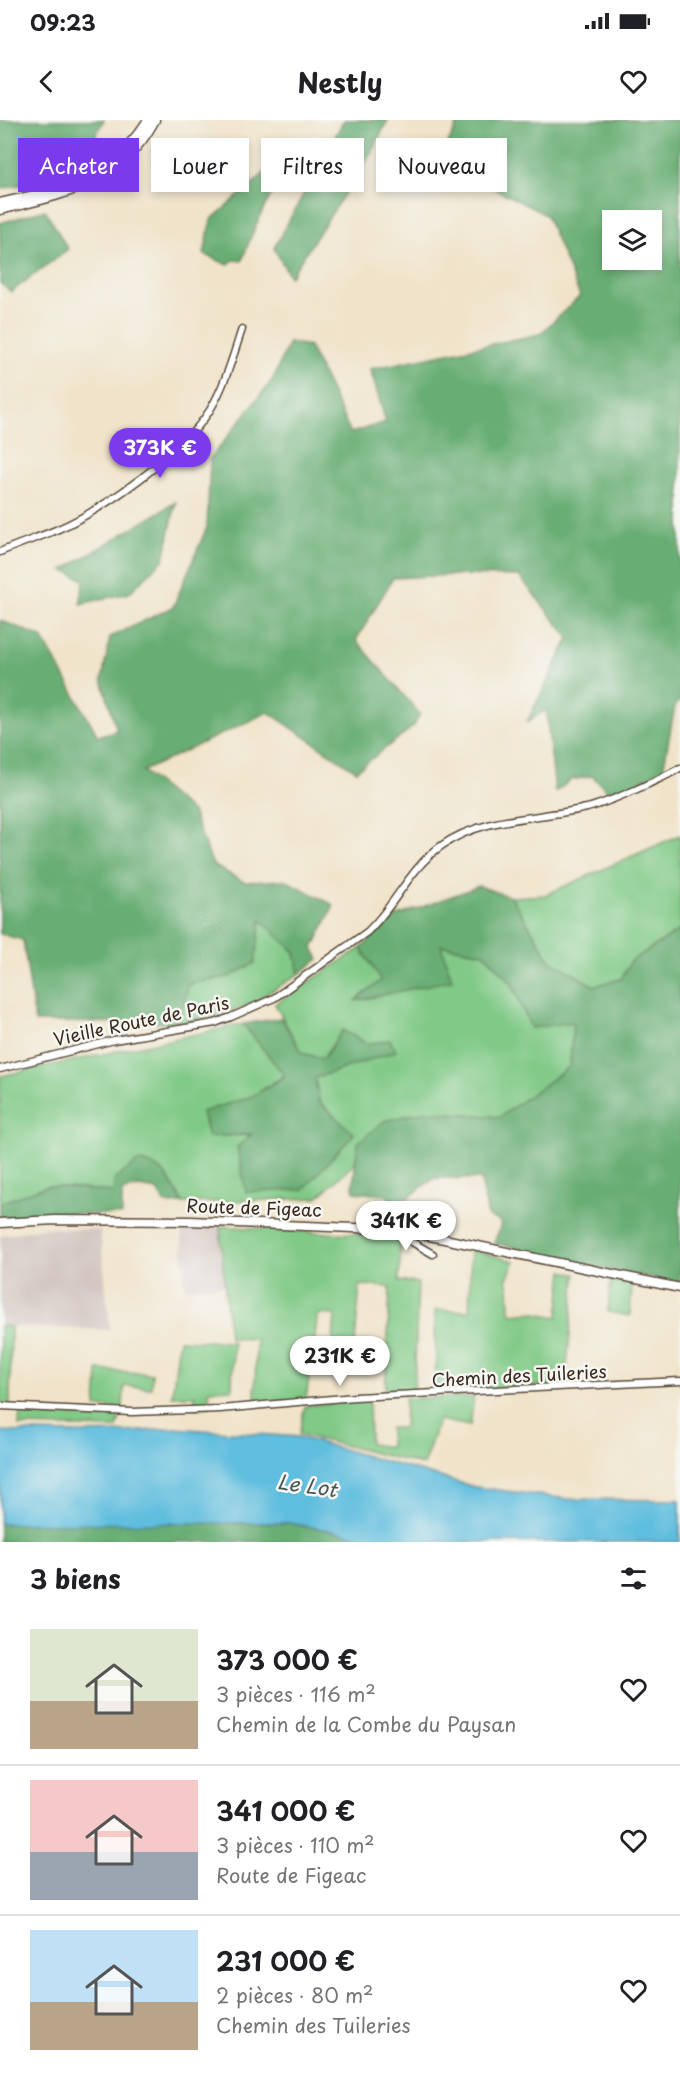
<!DOCTYPE html>
<html lang="fr">
<head>
<meta charset="utf-8">
<style>
  :root { --surface:#fff; --page:#f6f6f6; --text:#202124; --muted:#757577; --line:#e0e0e0; --accent:#7c3aed }
  body { margin:0; font-family:"Playpen Sans",sans-serif; background:var(--page); color:var(--text); height:100vh; display:flex; flex-direction:column; font-size:22px; white-space:nowrap }
  * { box-sizing:border-box; margin:0 }
  p { font-size:20px; color:var(--muted) }
  .icon { flex:none; width:33px; height:33px; fill:none; stroke:currentColor; stroke-width:2; stroke-linecap:round; stroke-linejoin:round }
  .map { position:relative; height:1422px; overflow:hidden }
  .details { display:flex; flex-direction:column; background:var(--surface); flex:1 }
  .details>* { flex:none }
  .hud { position:absolute; left:18px; top:18px; width:645px; height:54px; display:flex; gap:12px }
  .controls { position:absolute; left:602px; top:90px; display:grid; gap:12px }
  .controls a { display:grid; place-items:center; width:60px; height:60px; border-radius:0px; background:var(--surface); box-shadow:0 3px 9px #0003; font-size:30px }
  .price { position:absolute; translate:-50% -51px; padding:0 14px; border-radius:21px; background:#fff; color:#222; font-size:20px; line-height:39px; filter:drop-shadow(0 2px 3px #0008) }
  .price::after { content:''; position:absolute; left:50%; top:36px; width:18px; height:14px; margin-left:-9px; background:inherit; clip-path:polygon(0 0,100% 0,50% 100%) }
  .price.selected { background:var(--accent); color:#fff }
  ul { padding:0; list-style:none }
  li { display:flex; align-items:center; gap:18px; height:150px; padding:0 30px }
  li+li { border-top:2px solid var(--line) }
  li span { display:grid; place-items:center; flex:none; width:168px; height:120px; border-radius:0px; color:#555 }
  li>.icon { margin-inline-start:auto }
  span .icon { width:72px; height:72px; fill:#fffc; stroke-width:1 }
  li b { font-size:26px }
  h2 { display:flex; justify-content:space-between; align-items:center; height:72px; padding:0 30px; font-size:26px }
  .tag { padding:0 21px; border-radius:0px; background:var(--surface); box-shadow:0 3px 9px #0003; font-size:21px; line-height:54px }
  .tag.selected { background:var(--accent); color:#fff }
  .status { display:flex; justify-content:space-between; align-items:center; height:42px; padding:0 30px; background:var(--surface); direction:ltr }
  .status svg { height:16px; fill:currentColor }
  header { display:flex; justify-content:space-between; align-items:center; height:78px; padding:0 30px; background:var(--surface); font-size:27px; font-weight:700 }
  .map>svg:first-child { display:block }
  .industrial { fill:#cfc0bb }
  .green { fill:#80c986; stroke:#5e7a52; stroke-width:1.5 }
  .forest { fill:#68ad73; stroke:#526c48; stroke-width:1.5; fill-rule:evenodd }
  .water { fill:#5fbdde; stroke:#4d747e; stroke-width:1.5 }
  .lines { fill:none; stroke-linecap:round; stroke-linejoin:round }
  .minor-casing { stroke:#564638; stroke-width:9 }
  .major-casing { stroke:#564638; stroke-width:11 }
  .minor { stroke:#fff; stroke-width:6 }
  .major { stroke:#fff; stroke-width:8 }
  .labels { text-anchor:middle; dominant-baseline:central; stroke-width:5; stroke-linejoin:round; paint-order:stroke }
  .street-label { font-size:18px; fill:#3b2a1e; stroke:#f6f6f2 }
  .water-label { font-size:20px; font-style:italic; fill:#465658; stroke:#f6f6f2 }
</style>
</head>
<body>
<div class="status"><b>09:23</b><svg viewBox="0 0 49 12"><path d="M0 12V9h3v3zM5 12V6h3v6zM10 12V3h3v9zM15 12V0h3v12zM26 1h20v11H26zM47 4h2v5h-2z"/></svg></div>
<header><svg class="icon" aria-label="back" viewBox="0 0 24 24"><path d="M15 5l-7 7 7 7"/></svg>Nestly<svg class="icon" aria-label="heart" viewBox="0 0 24 24"><path d="M12 20l-8-8c-3-5 5-10 8-4 3-6 11-1 8 4z"/></svg></header>
<div class="map">
<svg width="680" height="1422" viewBox="0 0 680 1422">
  <rect width="100%" height="100%" fill="#f6f6f2"/>
  <filter id="ink" filterUnits="userSpaceOnUse"><feTurbulence type="fractalNoise" baseFrequency=".0167" numOctaves="2"/><feDisplacementMap in="SourceGraphic" scale="12" xChannelSelector="R" yChannelSelector="G"/><feConvolveMatrix kernelMatrix="1 2 1 2 8 2 1 2 1" color-interpolation-filters="sRGB"/></filter>
  <filter id="wash" filterUnits="userSpaceOnUse"><feTurbulence type="fractalNoise" baseFrequency=".008" numOctaves="4" result="noise"/><feDisplacementMap in="SourceGraphic" scale="24" xChannelSelector="R" yChannelSelector="G"/><feGaussianBlur stdDeviation="1.35" result="paint"/><feColorMatrix in="noise" values="0 0 0 0 0 0 0 0 0 0 0 0 0 0 0 0 0 1.4 0 .05"/><feComposite in="paint" operator="in"/></filter>
  <g filter="url(#wash)">
    <rect width="100%" height="100%" fill="#f0e3c9"/>
    <g class="industrial">
      <polygon points="181,1105 220,1106 225,1165 185,1168"/>
      <polygon points="43,1108 100,1110 110,1210 0,1206 0,1116"/>
    </g>
    <g class="green">
      <polygon points="680,715 680,810 631,841 621,859 594,866 550,840 511,777 545,775"/>
      <polygon points="261,799 295,832 299,854 249,885 217,896 178,903 189,864 231,856"/>
      <path d="M440,825l44,8 27,29 20,46 42,-6 -3,44 -70,51 -74,-6 -68,32 -3,20 -38,35 -134,5c-12,-21 -19,-38 -45,-41l-23,30 -68,-6 -47,17v-127l243,-52 42,51 -32,21 -51,16 6,24 145,-2 -34,-33 -4,-23 80,-27 -5,-11 -23,4 -24,-14 -20,29 -21,-6 -27,-49 86,-56 20,32 -25,21 95,-22z"/>
      <polygon points="220,1106 329,1113 401,1115 399,1161 418,1163 414,1272 385,1274 390,1167 360,1165 354,1234 332,1233 335,1195 318,1194 306,1279 255,1284 256,1219 229,1218"/>
      <polygon points="471,1130 515,1141 506,1161 509,1164 510,1191 513,1194 529,1192 558,1197 563,1151 576,1154 565,1265 436,1271 435,1190 469,1191"/>
      <polygon points="611,1160 632,1164 630,1196 608,1192"/>
      <polygon points="0,1206 11,1207 10,1285 0,1284"/>
      <polygon points="179,1220 233,1222 232,1269 209,1270 210,1287 196,1288 195,1276 172,1276"/>
      <polygon points="98,1250 152,1254 151,1268 124,1266 123,1289 96,1287"/>
      <polygon points="474,1277 470,1306 439,1300 423,1345 299,1314 305,1286 369,1279 370,1324 390,1327 390,1308 404,1308 405,1278"/>
      <polygon points="20,1290 121,1294 117,1308 19,1306"/>
    </g>
    <g class="forest">
      <polygon points="0,0 104,0 90,26 60,56 0,69"/>
      <polygon points="344,0 388,0 370,35 290,157 274,128"/>
      <path d="M459,0h221v582l-5,4 -12,64 -52,24 -19,-18 -21,4 -16,12 -9,-82 -19,12 42,-84 -50,-62 -65,-1 -61,3 -37,62 64,74 -6,12 -58,45 -88,-59 -125,59 49,41 21,53 31,17 41,-2 49,25 -21,43 6,11 -20,15 -4,-22 -34,-32 -6,43 -24,13 -42,8 -11,39 -143,-1 -12,-82 -23,-6v-314l42,17 56,99 19,-6 -15,-50 8,-43 63,-30 34,-80 3,-68 63,-80 16,-37 20,4 42,87 35,-11 -16,-53 170,-35 40,-38 -34,-81 -106,-54zM612,100h39v40h-39z"/>
      <path d="M300,22l6,3c-31,38 -48,70 -64,116l-9,-1 -5,5 -24,-11 7,-34z"/>
      <polygon points="45,90 68,129 11,172 0,163 0,103"/>
      <polygon points="176,382 164,439 129,473 80,484 84,460 63,450"/>
      <polygon points="479,766 511,777 550,840 594,866 621,859 631,841 680,810 680,1163 598,1148 494,1123 502,1102 488,1097 481,1059 434,1058 398,1086 386,1075 354,1072 353,1065 358,1023 384,1001 426,991 500,997 570,946 573,902 531,908 511,862 484,833 441,825 452,860 355,881 381,860 361,828 395,797"/>
      <polygon points="281,898 302,933 323,939 343,910 367,924 390,920 396,931 315,958 319,982 354,1014 303,1070 246,1072 237,1027 252,1014 208,1017 202,992 253,976 285,956 243,904"/>
      <path d="M138,1042c27,3 32,19 45,41l-18,1 -8,-14 -18,-3 -17,4v24l-63,-2 -59,6v-16l47,-17 67,6 1,-13z"/>
      <polygon points="148,1402 289,1403 393,1422 0,1422 0,1404"/>
    </g>
    <path class="water" d="M174,1308l126,9 175,50 93,12 112,1v42h-287l-104,-19h-18l-271,1v-93c60,2 114,4 174,-3z"/>
  </g>
  <g filter="url(#ink)">
    <g class="lines">
      <defs>
        <g id="minor">
          <path d="M0,432c18,-8 37,-14 56,-22 46,-19 128,-78 154,-120 15,-25 23,-54 32,-81"/>
          <path d="M0,949l114,-29 101,-17 16,-6 43,-19 93,-66c28,-26 42,-63 74,-86 42,-30 98,-27 146,-38 23,-6 72,-28 93,-40"/>
          <polyline points="401,1110 412,1122 433,1134"/>
          <polyline points="0,1286 132,1292 220,1289 355,1277 680,1261"/>
        </g>
        <g id="major">
          <path d="M0,83c66,-16 107,-22 148,-83"/>
          <path d="M0,90c65,-16 120,-25 155,-90"/>
          <polyline points="0,1103 55,1100 190,1101 401,1110 680,1168"/>
        </g>
      </defs>
      <use href="#minor" class="minor-casing"/>
      <use href="#major" class="major-casing"/>
      <use href="#minor" class="minor"/>
      <use href="#major" class="major"/>
    </g>
  </g>
  <g class="labels">
    <g class="street-label">
      <text transform="translate(141 900) rotate(-12)">Vieille Route de Paris</text>
      <text transform="translate(254 1087) rotate(2)">Route de Figeac</text>
      <text transform="translate(519 1255) rotate(-3)">Chemin des Tuileries</text>
    </g>
    <g class="water-label">
      <text transform="translate(307 1365) rotate(8)">Le Lot</text>
    </g>
  </g>
</svg>
<div class="controls">
<a><svg class="icon" aria-label="layers" viewBox="0 0 24 24"><path d="M12 4l9 5-9 5-9-5zM3 14l9 5 9-5"/></svg></a>
</div>
<b class="price selected" style="left:160px;top:359px">373K €</b>
<b class="price" style="left:406px;top:1132px">341K €</b>
<b class="price" style="left:340px;top:1267px">231K €</b>
<div class="hud">
<a class="tag selected">Acheter</a>
<a class="tag">Louer</a>
<a class="tag">Filtres</a>
<a class="tag">Nouveau</a>
</div>
</div>
<section class="details">
<h2>3 biens<svg class="icon" aria-label="filters" viewBox="0 0 24 24"><path d="M4 7h16M4 17h16"/><circle cx="9" cy="7" r="2"/><circle cx="15" cy="17" r="2"/></svg></h2>
<ul>
<li><span style="background:linear-gradient(#dfe7d0 60%,#b9a48a 0)"><svg class="icon" aria-label="home" viewBox="0 0 24 24"><path d="M3 11l9-7 9 7M6 9v11h12V9"/></svg></span><div><b>373 000 €</b><p>3 pièces · 116 m²</p><p>Chemin de la Combe du Paysan</p></div><svg class="icon" aria-label="heart" viewBox="0 0 24 24"><path d="M12 20l-8-8c-3-5 5-10 8-4 3-6 11-1 8 4z"/></svg></li>
<li><span style="background:linear-gradient(#f6c9c9 60%,#9aa5b1 0)"><svg class="icon" aria-label="home" viewBox="0 0 24 24"><path d="M3 11l9-7 9 7M6 9v11h12V9"/></svg></span><div><b>341 000 €</b><p>3 pièces · 110 m²</p><p>Route de Figeac</p></div><svg class="icon" aria-label="heart" viewBox="0 0 24 24"><path d="M12 20l-8-8c-3-5 5-10 8-4 3-6 11-1 8 4z"/></svg></li>
<li><span style="background:linear-gradient(#bfe0f5 60%,#b9a48a 0)"><svg class="icon" aria-label="home" viewBox="0 0 24 24"><path d="M3 11l9-7 9 7M6 9v11h12V9"/></svg></span><div><b>231 000 €</b><p>2 pièces · 80 m²</p><p>Chemin des Tuileries</p></div><svg class="icon" aria-label="heart" viewBox="0 0 24 24"><path d="M12 20l-8-8c-3-5 5-10 8-4 3-6 11-1 8 4z"/></svg></li>
</ul>
</section>
</body>
</html>
